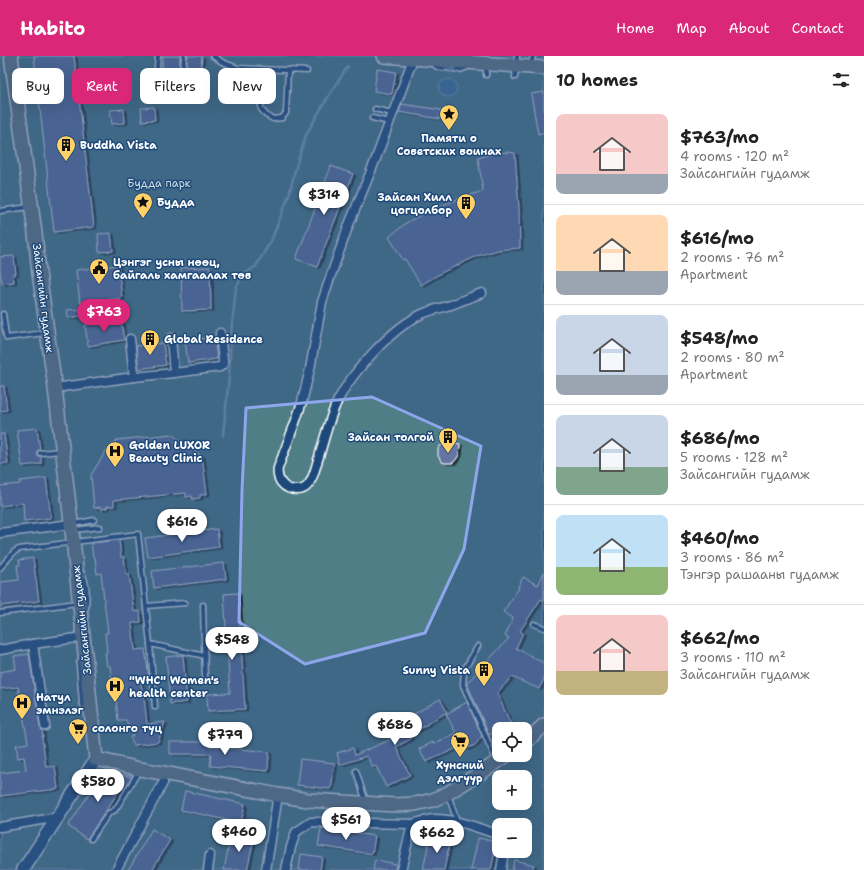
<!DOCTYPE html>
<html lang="en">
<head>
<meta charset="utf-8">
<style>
  :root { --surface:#fff; --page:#f6f6f6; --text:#222; --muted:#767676; --line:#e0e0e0; --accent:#db2777 }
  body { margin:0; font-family:"Shantell Sans",sans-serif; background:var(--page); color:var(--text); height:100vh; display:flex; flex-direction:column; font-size:15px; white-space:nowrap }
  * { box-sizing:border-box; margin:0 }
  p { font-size:13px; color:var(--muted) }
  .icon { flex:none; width:22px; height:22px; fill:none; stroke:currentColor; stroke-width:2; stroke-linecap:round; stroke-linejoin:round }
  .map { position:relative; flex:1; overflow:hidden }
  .panel { display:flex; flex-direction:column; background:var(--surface); width:320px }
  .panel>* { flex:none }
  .guide { position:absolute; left:12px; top:12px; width:380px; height:36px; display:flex; gap:8px }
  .tools { position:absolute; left:492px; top:666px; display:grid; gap:8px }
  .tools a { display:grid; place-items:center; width:40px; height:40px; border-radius:8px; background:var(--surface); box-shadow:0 4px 16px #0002; font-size:20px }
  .price { position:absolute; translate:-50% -34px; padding:0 9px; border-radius:14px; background:#fff; color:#222; font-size:13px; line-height:26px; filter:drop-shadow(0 1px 2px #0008) }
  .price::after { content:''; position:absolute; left:50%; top:24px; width:12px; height:9px; margin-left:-6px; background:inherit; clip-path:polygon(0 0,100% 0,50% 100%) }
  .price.on { background:var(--accent); color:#fff }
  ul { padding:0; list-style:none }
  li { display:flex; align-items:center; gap:12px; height:100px; padding:0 12px }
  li+li { border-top:1px solid var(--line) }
  li span { display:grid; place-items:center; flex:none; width:112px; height:80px; border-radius:8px; color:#555 }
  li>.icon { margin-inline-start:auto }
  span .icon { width:48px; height:48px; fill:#fffc; stroke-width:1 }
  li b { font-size:17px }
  h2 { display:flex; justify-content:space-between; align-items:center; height:48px; padding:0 12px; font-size:17px }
  .chip { padding:0 14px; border-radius:8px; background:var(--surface); box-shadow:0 4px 16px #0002; font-size:14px; line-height:36px }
  .chip.on { background:var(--accent); color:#fff }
  header { display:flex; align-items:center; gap:24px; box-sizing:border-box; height:56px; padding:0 20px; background:var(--accent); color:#fff }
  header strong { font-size:19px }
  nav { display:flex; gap:22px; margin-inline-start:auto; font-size:14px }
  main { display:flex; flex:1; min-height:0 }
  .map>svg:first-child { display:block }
  .green { fill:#4f7e87; stroke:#a7bec3; fill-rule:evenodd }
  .water { fill:#42769f; stroke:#8eadc5 }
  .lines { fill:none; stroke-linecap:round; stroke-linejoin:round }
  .stream { stroke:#8eadc5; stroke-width:2.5 }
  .building { fill:#6575a3; stroke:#fff; filter:url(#shadow) }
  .lane-casing { stroke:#fff; stroke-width:7 }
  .street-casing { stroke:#fff; stroke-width:11 }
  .secondary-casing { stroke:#fff; stroke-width:15 }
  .primary-casing { stroke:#fff; stroke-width:16 }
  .lane { stroke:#1f4a7a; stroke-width:4 }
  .street { stroke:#1f4a7a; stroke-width:8 }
  .secondary { stroke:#1f4a7a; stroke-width:12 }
  .primary { stroke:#6d7e84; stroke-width:13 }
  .oneway { fill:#7992af }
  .marked { fill:none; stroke:#8ea6ec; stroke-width:3; stroke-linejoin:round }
  .labels { text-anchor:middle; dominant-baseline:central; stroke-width:3; stroke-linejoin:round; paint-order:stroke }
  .poi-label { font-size:11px; font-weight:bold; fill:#fff; stroke:#1f4a7a; text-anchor:start }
  .park-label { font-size:11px; fill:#d3dfe1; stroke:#1f4a7a }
  .street-label { font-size:11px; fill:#fff; stroke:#1f4a7a }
</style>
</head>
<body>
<header>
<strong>Habito</strong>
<nav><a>Home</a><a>Map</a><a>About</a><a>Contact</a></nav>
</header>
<main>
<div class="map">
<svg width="544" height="814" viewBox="0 0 544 814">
  <defs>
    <filter id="shadow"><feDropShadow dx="3" dy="1.5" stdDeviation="0" flood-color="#0009"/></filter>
  </defs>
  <rect width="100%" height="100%" fill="#335686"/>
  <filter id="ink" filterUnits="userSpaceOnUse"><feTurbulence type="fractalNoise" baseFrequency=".025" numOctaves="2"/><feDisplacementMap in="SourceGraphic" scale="8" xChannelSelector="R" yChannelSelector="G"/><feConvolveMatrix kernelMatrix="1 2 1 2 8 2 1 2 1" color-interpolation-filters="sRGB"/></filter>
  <g filter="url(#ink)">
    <path class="green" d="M0,0h544v814h-544zM499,673h26v26h-26zM499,721h26v26h-26zM499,769h26v26h-26z"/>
    <circle class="water" cx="448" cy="32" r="9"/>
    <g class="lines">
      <polyline class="stream" points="223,379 229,321 231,278 236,232 240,225 245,218 256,210 271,185 289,139 295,114 305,82 308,75 328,41 348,10"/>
    </g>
    <g class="building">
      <polygon points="34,0 74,0 94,171 54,176"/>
      <polygon points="163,0 180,0 179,19 162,17"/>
      <polygon points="187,0 202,0 201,13 187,12"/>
      <polygon points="377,13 396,16 392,38 374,35"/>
      <polygon points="186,24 199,24 199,40 189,40 189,38 185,38"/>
      <polygon points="544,36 544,77 538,78 531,38"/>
      <polygon points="402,48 441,54 440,63 399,56"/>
      <polygon points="154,51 155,64 142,65 141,52"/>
      <polygon points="124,53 125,67 112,68 110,54"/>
      <polygon points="508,96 515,97 519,152 520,192 498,194 477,200 443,216 421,229 405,203 403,204 389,181 406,167 426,156 458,143 483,135 478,102 491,98"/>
      <polygon points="331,110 353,118 317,211 296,203"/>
      <polygon points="111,177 113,195 99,196 98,178"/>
      <polygon points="14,200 16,218 13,218 14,226 2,228 0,214 0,201"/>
      <polygon points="118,209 122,242 80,247 76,214"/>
      <polygon points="210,211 211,254 182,255 181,212"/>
      <polygon points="80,253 81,260 68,262 67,254"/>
      <polygon points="121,264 124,284 88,290 85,269"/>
      <polygon points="214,281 217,303 188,307 185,285"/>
      <polygon points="163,287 166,309 139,313 136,290"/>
      <polygon points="0,330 4,330 7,354 0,355"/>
      <polygon points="37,372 40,394 37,395 37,398 38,400 41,400 41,408 22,410 17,374"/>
      <polygon points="0,378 4,378 8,407 0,408"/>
      <polygon points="172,378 202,400 207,438 200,439 200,442 192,443 192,440 186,441 186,437 114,444 114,450 107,450 107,452 101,453 101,451 94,452 91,419 106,395 117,384"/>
      <polygon points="446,386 460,388 459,399 455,405 452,407 445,407 442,406 438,400 438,393 440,390"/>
      <polygon points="46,422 51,462 24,465 23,447 0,450 0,430 20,428 20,425"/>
      <polygon points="217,473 219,491 148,501 145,482"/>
      <polygon points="119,484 121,501 124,501 126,518 129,518 134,556 140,555 141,566 132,567 135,594 145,593 149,623 140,624 144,641 147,668 165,666 158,686 134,689 130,681 133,680 126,664 118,664 116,644 112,627 110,610 107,610 105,597 107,597 105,577 108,577 105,552 101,517 97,518 95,501 93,501 91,487"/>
      <polygon points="33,502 39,545 0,550 0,526 19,524 17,509 20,509 19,504"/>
      <polygon points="224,507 226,523 154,532 152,515"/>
      <polygon points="544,516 544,545 541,543 520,575 523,577 516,592 544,607 544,623 539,633 512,621 497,637 512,671 505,673 499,673 499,675 489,679 467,627 509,582 505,580 513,562 503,556 519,532 518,531 523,521 538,529"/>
      <polygon points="238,537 245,653 208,655 207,638 230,637 224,538"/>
      <polygon points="29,598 40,671 42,674 43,681 42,681 46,711 55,710 58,733 0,740 0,717 26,714 24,701 18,702 16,689 28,687 18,631 0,633 0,616 16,613 14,600"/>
      <polygon points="183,599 187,646 170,648 166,601"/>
      <polygon points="440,643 447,656 427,668 427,669 409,679 411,683 396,691 410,719 386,731 376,710 372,711 367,700 340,709 337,697 353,692 355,699 394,682 392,677 410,668 407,662"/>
      <polygon points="467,646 482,680 475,689 466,693 464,689 426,706 419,693 433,686 433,688 456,677 446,658"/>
      <polygon points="170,686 209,686 209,690 269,696 268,715 210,710 211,698 170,698"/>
      <polygon points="300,703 335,707 331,733 297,729"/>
      <polygon points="112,716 132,721 124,734 121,732 87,783 68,770 99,723 105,718"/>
      <polygon points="185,735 245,748 241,767 181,754"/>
      <polygon points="321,772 375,780 372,798 318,790"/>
      <polygon points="152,773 170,784 152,814 128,814"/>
      <polygon points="231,778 254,783 247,814 224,814"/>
      <polygon points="430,781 450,785 444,814 423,814"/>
      <polygon points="478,782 497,786 491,814 471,814"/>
      <polygon points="301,798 322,801 320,814 299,814"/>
      <polygon points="375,804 396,808 395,814 373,814"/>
      <polygon points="514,804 534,809 532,814 512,814"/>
    </g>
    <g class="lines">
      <defs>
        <g id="lane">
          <path d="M158,0c-1,16 -5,24 10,34 4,2 7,5 12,5l2,-3 2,-36"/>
          <polyline points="213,0 222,6 238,12 307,15"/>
          <polyline points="433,8 437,11 460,14 468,11"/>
          <polyline points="531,8 533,0"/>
          <polyline points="260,13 261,53 266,59 273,63 282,62 286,57 288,14"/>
          <polyline points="486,19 486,10"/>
          <polyline points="515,21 517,0"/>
          <polyline points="375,53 392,57"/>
          <polyline points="372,62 389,66"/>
          <polyline points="0,155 29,151"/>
          <polyline points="3,258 6,280 7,282 44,277"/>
          <polyline points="40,397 60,395"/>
          <polyline points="74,468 94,464"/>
          <polyline points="74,474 100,471"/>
          <polyline points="0,512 14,496 19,493 138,478 150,588 155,651"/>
          <path d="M81,516c7,10 6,24 5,36"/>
          <polyline points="203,549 205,626"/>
          <polyline points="146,550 185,547"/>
          <polyline points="0,557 77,547"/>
          <polyline points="534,568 544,572"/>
          <polyline points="150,588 205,600"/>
          <polyline points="478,590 464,614 463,629 496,704"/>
          <polyline points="81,602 79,608 82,647 87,656"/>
          <polyline points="356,715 366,746"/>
          <polyline points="448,739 457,765"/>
          <polyline points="91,783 109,757 115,754 119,748 139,715"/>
        </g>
        <g id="street">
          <path d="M413,3l-38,102 -27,66 -18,51 -8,24 -12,67 -8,33 -7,21 -17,45c-2,12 6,22 19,22 4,0 8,-1 11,-5 5,-6 7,-15 9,-22 7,-21 11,-43 21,-63 15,-29 54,-72 84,-86 9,-4 19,-6 29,-9 10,-4 20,-8 31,-12"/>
          <polyline points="174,317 220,311 223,308 223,304 220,277"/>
          <polyline points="134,321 174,317 171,282"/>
          <polyline points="55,332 134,321 130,283"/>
          <polyline points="0,477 71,468"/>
          <polyline points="0,594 33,588"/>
          <polyline points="45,670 33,588 84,581"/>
          <polyline points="0,771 59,761"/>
          <polyline points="116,814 163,727"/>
          <polyline points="208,814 210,799"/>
          <polyline points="266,814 278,739"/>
          <path d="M286,814l5,-23 5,-15 15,-10 101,2c7,-2 15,-4 22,-5 23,0 44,9 65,16"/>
          <polyline points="401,814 412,768"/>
          <polyline points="501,814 504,795"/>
        </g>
        <polyline id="secondary" points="23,814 96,703"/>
        <g id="primary">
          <polyline points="11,0 35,177 39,217 55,332 72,474 96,703 140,713 168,718 278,739 308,744 395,749 415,748 433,744 448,737 482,716 507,699"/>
          <polyline points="384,0 544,12"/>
          <polyline points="525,687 544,669"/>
        </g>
      </defs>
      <use href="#lane" class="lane-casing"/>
      <use href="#street" class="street-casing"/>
      <use href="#secondary" class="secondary-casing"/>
      <use href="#primary" class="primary-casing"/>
      <use href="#lane" class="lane"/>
      <use href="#street" class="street"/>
      <use href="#secondary" class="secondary"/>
      <use href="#primary" class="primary"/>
    </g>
    <defs><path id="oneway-solid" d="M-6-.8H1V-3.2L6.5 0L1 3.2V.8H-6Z"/></defs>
    <use class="oneway" href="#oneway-solid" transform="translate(450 13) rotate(5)"/>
  </g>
  <path d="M0 0H544V814H0ZM372,341l109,49 -17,103 -39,84 -120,31 -66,-42 3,-132 4,-82z" fill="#335686" fill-opacity=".55" fill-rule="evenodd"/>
  <path class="marked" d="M372,341l109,49 -17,103 -39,84 -120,31 -66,-42 3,-132 4,-82z"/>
  <defs>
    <symbol id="sight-pin" viewBox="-11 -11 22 30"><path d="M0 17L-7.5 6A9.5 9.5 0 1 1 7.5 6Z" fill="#ffd166" stroke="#1f4a7a"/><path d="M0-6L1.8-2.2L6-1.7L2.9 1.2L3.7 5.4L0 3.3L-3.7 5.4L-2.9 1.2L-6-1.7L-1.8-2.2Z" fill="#111"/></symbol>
    <symbol id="building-pin" viewBox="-11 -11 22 30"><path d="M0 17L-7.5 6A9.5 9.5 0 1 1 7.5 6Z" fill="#ffd166" stroke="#1f4a7a"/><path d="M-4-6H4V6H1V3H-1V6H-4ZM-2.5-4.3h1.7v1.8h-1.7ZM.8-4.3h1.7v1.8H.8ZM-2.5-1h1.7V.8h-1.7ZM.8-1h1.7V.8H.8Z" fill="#111"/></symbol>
    <symbol id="civic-pin" viewBox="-11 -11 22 30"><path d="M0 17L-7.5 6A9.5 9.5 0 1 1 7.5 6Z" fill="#ffd166" stroke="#1f4a7a"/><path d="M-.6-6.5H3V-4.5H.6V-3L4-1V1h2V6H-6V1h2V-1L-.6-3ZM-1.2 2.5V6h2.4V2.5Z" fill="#111"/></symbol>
    <symbol id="hospital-pin" viewBox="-11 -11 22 30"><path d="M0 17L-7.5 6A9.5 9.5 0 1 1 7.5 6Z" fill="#ffd166" stroke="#1f4a7a"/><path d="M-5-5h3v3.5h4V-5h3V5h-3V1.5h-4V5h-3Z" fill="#111"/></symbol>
    <symbol id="supermarket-pin" viewBox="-11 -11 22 30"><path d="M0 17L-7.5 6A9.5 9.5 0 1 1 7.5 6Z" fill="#ffd166" stroke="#1f4a7a"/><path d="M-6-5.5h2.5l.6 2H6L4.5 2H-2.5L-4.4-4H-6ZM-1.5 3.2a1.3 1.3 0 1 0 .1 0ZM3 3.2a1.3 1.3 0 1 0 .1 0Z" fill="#111"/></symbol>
  </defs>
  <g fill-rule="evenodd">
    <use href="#sight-pin" x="438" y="47" width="22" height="30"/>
    <use href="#building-pin" x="55" y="78" width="22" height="30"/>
    <use href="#sight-pin" x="132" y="135" width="22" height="30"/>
    <use href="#building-pin" x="455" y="136" width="22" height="30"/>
    <use href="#civic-pin" x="88" y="201" width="22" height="30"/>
    <use href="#building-pin" x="139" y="272" width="22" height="30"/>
    <use href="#building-pin" x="437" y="370" width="22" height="30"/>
    <use href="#hospital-pin" x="104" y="384" width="22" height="30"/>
    <use href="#building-pin" x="473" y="603" width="22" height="30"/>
    <use href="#hospital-pin" x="104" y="619" width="22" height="30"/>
    <use href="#hospital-pin" x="11" y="636" width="22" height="30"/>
    <use href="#supermarket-pin" x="67" y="661" width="22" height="30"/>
    <use href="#supermarket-pin" x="449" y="674" width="22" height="30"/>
  </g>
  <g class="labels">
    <g class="poi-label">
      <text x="449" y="82" text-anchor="middle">Памяти о<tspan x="449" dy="13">Советских воинах</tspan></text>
      <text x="80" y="89">Buddha Vista</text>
      <text x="452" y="141" text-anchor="end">Зайсан Хилл<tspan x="452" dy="13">цогцолбор</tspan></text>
      <text x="157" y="146">Будда</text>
      <text x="113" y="206">Цэнгэг усны нөөц,<tspan x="113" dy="13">байгаль хамгаалах төв</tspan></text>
      <text x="164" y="283">Global Residence</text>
      <text x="434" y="381" text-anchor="end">Зайсан толгой</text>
      <text x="129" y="389">Golden LUXOR<tspan x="129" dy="13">Beauty Clinic</tspan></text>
      <text x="470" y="614" text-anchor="end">Sunny Vista</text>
      <text x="129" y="624">"WHC" Women's<tspan x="129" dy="13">health center</tspan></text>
      <text x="36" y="641">Натул<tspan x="36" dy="13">эмнэлэг</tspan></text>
      <text x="92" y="672">солонго түц</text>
      <text x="460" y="709" text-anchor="middle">Хүнсний<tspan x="460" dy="13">дэлгүүр</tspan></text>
    </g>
    <g class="park-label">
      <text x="159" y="127">Будда парк</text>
    </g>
    <g class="street-label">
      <text transform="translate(43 242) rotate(83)">Зайсангийн гудамж</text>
      <text transform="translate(82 564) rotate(-96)">Зайсангийн гудамж</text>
    </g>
  </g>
</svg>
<div class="tools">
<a><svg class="icon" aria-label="locate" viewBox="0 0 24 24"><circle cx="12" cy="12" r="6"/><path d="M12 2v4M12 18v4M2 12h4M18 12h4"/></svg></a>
<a>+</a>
<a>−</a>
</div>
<b class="price" style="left:324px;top:160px">$314</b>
<b class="price on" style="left:104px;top:277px">$763</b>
<b class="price" style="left:182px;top:487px">$616</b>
<b class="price" style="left:232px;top:605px">$548</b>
<b class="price" style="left:395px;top:690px">$686</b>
<b class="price" style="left:225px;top:700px">$779</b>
<b class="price" style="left:98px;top:747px">$580</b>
<b class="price" style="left:346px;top:785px">$561</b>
<b class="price" style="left:239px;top:797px">$460</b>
<b class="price" style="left:437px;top:798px">$662</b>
<div class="guide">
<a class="chip">Buy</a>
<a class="chip on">Rent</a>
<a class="chip">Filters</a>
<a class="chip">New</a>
</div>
</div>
<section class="panel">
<h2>10 homes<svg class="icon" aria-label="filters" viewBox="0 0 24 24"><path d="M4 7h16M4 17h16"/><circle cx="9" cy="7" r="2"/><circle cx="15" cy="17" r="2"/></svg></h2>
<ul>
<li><span style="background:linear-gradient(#f6c9c9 75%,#9aa5b1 0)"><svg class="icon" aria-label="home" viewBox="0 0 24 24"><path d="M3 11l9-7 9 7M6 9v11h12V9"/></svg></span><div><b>$763/mo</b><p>4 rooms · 120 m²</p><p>Зайсангийн гудамж</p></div></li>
<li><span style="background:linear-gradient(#ffd9b3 70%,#9aa5b1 0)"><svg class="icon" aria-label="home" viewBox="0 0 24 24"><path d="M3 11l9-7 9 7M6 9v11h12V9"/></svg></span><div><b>$616/mo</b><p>2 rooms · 76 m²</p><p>Apartment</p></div></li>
<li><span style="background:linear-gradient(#c9d6e8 75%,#9aa5b1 0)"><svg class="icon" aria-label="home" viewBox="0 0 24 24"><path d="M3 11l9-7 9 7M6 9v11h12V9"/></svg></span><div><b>$548/mo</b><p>2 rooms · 80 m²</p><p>Apartment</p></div></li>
<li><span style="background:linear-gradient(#c9d6e8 65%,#7fa58c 0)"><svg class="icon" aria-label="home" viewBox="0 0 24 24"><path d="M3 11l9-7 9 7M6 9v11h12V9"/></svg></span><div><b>$686/mo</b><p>5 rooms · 128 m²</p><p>Зайсангийн гудамж</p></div></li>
<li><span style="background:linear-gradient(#bfe0f5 65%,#8fb573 0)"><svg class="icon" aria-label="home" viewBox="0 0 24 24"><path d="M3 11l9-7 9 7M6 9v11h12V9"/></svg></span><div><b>$460/mo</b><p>3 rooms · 86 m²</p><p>Тэнгэр рашааны гудамж</p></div></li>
<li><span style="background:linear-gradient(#f6c9c9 70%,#c2b280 0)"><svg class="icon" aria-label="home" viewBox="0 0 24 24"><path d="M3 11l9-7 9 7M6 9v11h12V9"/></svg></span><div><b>$662/mo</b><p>3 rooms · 110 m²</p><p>Зайсангийн гудамж</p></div></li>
</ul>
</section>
</main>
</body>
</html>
